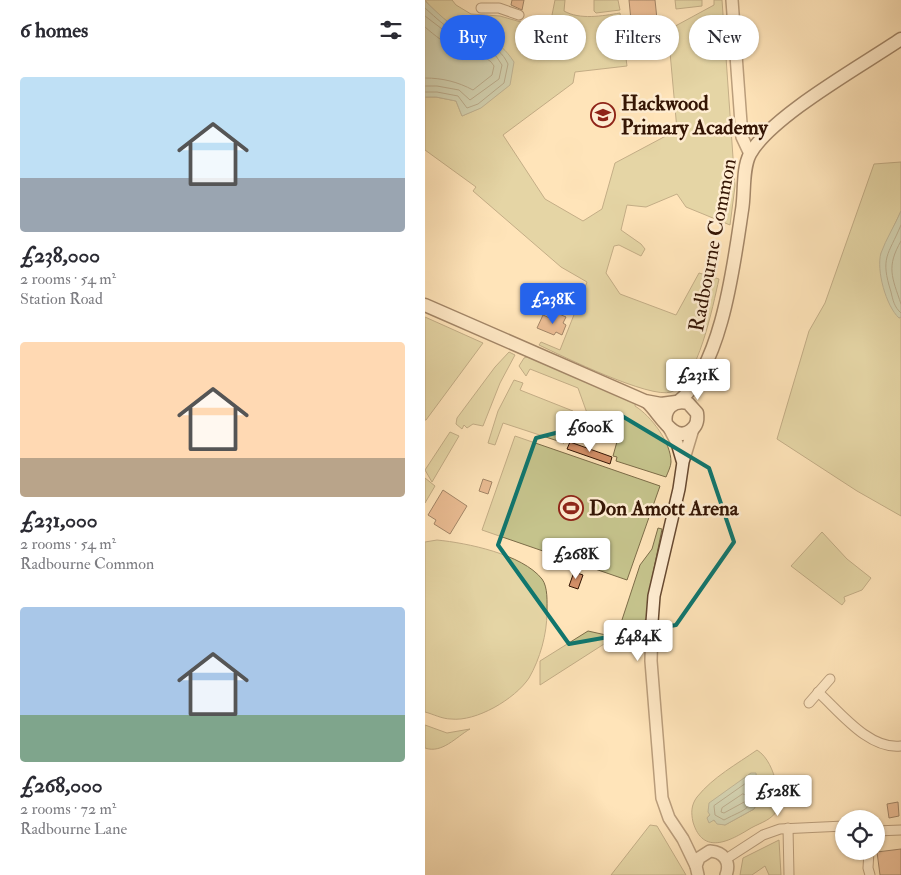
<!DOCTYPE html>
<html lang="en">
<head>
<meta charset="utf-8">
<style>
  :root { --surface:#fff; --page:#f7f7f7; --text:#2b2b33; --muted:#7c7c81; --accent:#2563eb }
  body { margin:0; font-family:"IM FELL Double Pica",serif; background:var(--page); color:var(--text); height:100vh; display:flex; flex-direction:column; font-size:19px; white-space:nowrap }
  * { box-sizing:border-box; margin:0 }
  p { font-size:16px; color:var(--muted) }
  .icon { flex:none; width:28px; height:28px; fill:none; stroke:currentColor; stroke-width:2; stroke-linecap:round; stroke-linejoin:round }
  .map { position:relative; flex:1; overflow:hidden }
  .side { display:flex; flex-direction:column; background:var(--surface); width:425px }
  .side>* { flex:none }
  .guide { position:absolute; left:15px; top:15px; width:385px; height:45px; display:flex; gap:10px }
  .controls { position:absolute; left:410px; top:810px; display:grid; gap:10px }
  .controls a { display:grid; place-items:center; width:50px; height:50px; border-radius:50%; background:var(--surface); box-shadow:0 1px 4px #0004; font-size:25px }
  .price { position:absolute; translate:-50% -42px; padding:0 11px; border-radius:5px; background:#fff; color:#222; font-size:16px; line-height:32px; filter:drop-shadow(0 1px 2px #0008) }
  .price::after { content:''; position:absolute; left:50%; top:30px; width:15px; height:11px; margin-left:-8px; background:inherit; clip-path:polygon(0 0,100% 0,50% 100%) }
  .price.selected { background:var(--accent); color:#fff }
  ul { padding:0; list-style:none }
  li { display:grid; align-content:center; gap:10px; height:265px; padding:0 20px }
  li span { display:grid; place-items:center; height:155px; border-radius:5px; color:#555 }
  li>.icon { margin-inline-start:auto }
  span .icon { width:90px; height:90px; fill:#fffc; stroke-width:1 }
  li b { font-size:21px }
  h2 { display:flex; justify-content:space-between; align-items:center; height:60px; padding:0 20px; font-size:21px }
  .tag { padding:0 18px; border-radius:22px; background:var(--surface); box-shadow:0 1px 4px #0004; font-size:18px; line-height:45px }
  .tag.selected { background:var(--accent); color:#fff }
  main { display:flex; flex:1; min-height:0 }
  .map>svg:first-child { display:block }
  .green { fill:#c5c38c; stroke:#7c6c48; fill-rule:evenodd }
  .water { fill:#a1bfa9; stroke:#757b67 }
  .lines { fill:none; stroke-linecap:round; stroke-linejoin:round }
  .shore { stroke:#6a6a56; stroke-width:1 }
  .building { fill:#d38f67; stroke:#341504 }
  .minor-casing { stroke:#674931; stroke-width:11 }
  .tertiary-casing { stroke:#674931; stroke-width:14 }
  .secondary-casing { stroke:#341504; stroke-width:15 }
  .minor { stroke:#ffedd2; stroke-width:9 }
  .tertiary { stroke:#ffedd2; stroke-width:11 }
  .secondary { stroke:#ffedd2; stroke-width:12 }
  .marked { fill:none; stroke:#0f766e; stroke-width:4; stroke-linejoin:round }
  .labels { text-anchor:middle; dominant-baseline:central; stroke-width:5; stroke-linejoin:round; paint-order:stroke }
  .poi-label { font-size:21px; font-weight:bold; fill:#341504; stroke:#ffedd2; text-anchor:start }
  .street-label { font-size:21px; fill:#341504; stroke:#ffedd2 }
</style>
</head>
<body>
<main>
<section class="side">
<h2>6 homes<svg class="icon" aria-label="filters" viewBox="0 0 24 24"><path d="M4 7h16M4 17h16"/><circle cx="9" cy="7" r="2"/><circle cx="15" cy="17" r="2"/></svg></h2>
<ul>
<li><span style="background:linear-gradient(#bfe0f5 65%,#9aa5b1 0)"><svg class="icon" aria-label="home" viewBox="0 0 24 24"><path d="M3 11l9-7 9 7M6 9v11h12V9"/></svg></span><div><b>£238,000</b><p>2 rooms · 54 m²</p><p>Station Road</p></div></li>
<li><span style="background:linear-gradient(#ffd9b3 75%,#b9a48a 0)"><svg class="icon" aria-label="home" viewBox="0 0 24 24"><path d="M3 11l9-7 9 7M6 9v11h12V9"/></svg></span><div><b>£231,000</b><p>2 rooms · 54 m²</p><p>Radbourne Common</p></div></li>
<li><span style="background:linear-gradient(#a9c7e8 70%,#7fa58c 0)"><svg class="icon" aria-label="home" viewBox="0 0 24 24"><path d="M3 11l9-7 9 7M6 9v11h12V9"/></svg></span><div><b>£268,000</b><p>2 rooms · 72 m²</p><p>Radbourne Lane</p></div></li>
</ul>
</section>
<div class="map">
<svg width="476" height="875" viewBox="0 0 476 875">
  <rect width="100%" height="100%" fill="#ffe4b9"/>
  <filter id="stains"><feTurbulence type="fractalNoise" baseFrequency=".004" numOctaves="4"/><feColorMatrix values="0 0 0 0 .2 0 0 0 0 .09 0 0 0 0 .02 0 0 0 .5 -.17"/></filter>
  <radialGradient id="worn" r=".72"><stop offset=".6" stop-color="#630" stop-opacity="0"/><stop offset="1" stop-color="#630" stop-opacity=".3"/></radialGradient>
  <g class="green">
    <path d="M0,0h27l4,5 15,9 29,2 38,11 13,-7 4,-20h10l-1,11c16,9 38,5 56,2l7,53 -52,6 -2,11 -70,52 42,64 38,22 19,-12 13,-46 62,-33 -9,-100 46,-25v-5h8l13,186 -5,39 -44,-18 -9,-13 -31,13 -19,-2 -6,25 20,14 4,5 -4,7 -22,-11 -5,1 -8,27 14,21 56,21 23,-42 20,6c-6,26 -21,104 -48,113 -21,7 -109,-36 -132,-47l2,-3 19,8 27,-68 -26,-15 -88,-76 3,-4 -51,-37v-53h11l20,4 6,15 18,-8 29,-23 -20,-45c-24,-7 -49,-19 -64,-40z"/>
    <polygon points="169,0 193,0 195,10 171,13 169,11"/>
    <polygon points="250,0 277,0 277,6 251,9"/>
    <polygon points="476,162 476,211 456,254 474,318 476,317 476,516 432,491 352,439 384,331 400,303 449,164"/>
    <polygon points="0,317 58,343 1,420 0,420"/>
    <polygon points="84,352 90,355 75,383 58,426 48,424 42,428 39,425 37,429 31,424 32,418 70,367"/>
    <path d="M104,356l107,45 -1,5c16,10 36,36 36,56 0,4 -3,10 -5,15l-50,-16 1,-4 -4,-1 5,-18 -26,-11 -14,-39 -48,-19 -4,7 -7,-10 5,-8z"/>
    <polygon points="89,380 98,383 95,390 148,411 154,419 144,441 142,440 139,443 78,423 70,445 63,443 73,411"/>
    <polygon points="25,432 34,436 7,482 0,470"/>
    <polygon points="90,436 235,486 202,580 57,530"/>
    <polygon points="0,478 10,486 0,503"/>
    <polygon points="233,528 237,529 223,598 222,619 196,633 193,632 215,565 227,549"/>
    <polygon points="397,532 422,559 446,578 437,590 419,597 420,601 417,605 366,566"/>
    <path d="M12,540c30,3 85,14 105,39 6,8 5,23 5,33 0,22 -7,47 -18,66 -14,21 -53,44 -78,41 -9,0 -18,-5 -26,-7v-170z"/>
    <polygon points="163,631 190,637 115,685 115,661"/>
    <path d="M0,725l22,8 23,-4c-14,8 -28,25 -45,19z"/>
    <path d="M332,750c11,7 16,21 19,32 3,8 6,19 2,27 -6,11 -16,13 -27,19 -21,13 -48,28 -58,-6 -2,-9 -2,-17 4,-25 16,-20 40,-33 60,-47zM326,773l3,36 -29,16 -18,-7 25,-30z"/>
    <polygon points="225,825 232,826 261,875 186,875"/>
    <polygon points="354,840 356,875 344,875 340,866 327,875 315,875 318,858"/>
  </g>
  <g class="water">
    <path d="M0,1c12,11 25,25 40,32 24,11 32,3 49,29l-4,23 -29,23 -19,8 -6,-15 -20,-4h-11z"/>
    <path d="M476,211v106l-2,1c-13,-12 -23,-48 -18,-65 5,-14 14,-28 20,-42z"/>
    <polygon points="326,773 331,773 333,802 329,809 300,825 292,824 289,820 284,823 282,818 285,815 283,812 284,803"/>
  </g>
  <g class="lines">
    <g class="shore">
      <path d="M0,8c11,10 24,22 37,29 20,10 35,4 46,27l-4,19 -26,21 -11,4 -9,-12 -21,-4h-12"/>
      <polyline points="0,16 34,42 71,56 77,65 74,79 45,100 34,90 12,86 0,86"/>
      <path d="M0,27c9,8 22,18 33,23 11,5 30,4 36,16l-2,9 -19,15c-15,-8 -30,-12 -48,-12"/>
      <path d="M476,225c-13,31 -21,32 -10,67 2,8 3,15 10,21"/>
      <path d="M476,241c-15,26 -9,36 0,63"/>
      <path d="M323,782l4,1c2,28 -6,25 -28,37l-9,-5 -1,-9z"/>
      <polygon points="318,794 321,795 321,801 299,813 296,812 297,808"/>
    </g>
  </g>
  <g class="building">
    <polygon points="87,0 99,0 97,10 86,5"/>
    <polygon points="204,0 230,0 235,48 209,51"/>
    <polygon points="132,313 141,317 138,323 141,325 137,335 131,332 129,335 112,328 118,315 129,320"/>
    <polygon points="145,442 187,457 185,464 142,449"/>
    <polygon points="58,479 67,482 63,494 54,491"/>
    <polygon points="18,490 42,506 25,534 9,524 11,520 3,515"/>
    <polygon points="149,572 158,575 153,589 144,586"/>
    <polygon points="473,802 474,816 464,818 462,804"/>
    <polygon points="476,849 476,875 455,875 452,852"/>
  </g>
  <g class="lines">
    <defs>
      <g id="minor">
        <polyline points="56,8 74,8 94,15"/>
        <path d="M393,692c22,20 51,58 83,54"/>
        <polyline points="384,703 405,679"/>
        <polyline points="363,828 364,875"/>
        <polyline points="451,831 476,830"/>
        <polyline points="444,851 443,868 445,875"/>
        <polyline points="301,859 338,835 355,829 419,826"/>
      </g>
      <g id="tertiary">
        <polyline points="307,0 317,137 325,154"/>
        <polyline points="244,428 252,443 257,460"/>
        <polyline points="268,429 258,462 254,489 229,596 227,622 226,661 237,798 244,818 258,839 271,866"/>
        <path d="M273,875l-2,-9 3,-8 11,-7c14,1 21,11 16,24"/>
      </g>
      <g id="secondary">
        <polyline points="0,305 220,401 236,404 251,402"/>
        <path d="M222,402c12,10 27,43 44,28 6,-4 7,-10 6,-17l-9,-10c-15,-4 -25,7 -22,21"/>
        <path d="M253,402c44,-35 56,-139 64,-192 3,-17 0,-41 8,-56 21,-38 113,-89 151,-115"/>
      </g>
    </defs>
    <use href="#minor" class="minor-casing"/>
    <use href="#tertiary" class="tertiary-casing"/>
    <use href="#secondary" class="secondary-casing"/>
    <use href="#minor" class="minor"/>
    <use href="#tertiary" class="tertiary"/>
    <use href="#secondary" class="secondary"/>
  </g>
  <path d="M0 0H476V875H0ZM197,416l87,52 25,74 -58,83 -107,19 -71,-99 38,-107z" fill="#ffe4b9" fill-opacity=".55" fill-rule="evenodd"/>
  <path class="marked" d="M197,416l87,52 25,74 -58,83 -107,19 -71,-99 38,-107z"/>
  <defs>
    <symbol id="school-ring" viewBox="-11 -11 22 22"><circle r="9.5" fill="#ffedd2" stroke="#8f2418" stroke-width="1.5"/><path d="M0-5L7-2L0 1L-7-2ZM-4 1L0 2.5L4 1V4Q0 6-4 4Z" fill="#8f2418"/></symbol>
    <symbol id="stadium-ring" viewBox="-11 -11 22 22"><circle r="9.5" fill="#ffedd2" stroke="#8f2418" stroke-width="1.5"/><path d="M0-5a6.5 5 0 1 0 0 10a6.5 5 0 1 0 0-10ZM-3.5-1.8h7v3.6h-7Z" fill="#8f2418"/></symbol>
  </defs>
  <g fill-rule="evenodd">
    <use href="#school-ring" x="164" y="101" width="28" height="28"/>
    <use href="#stadium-ring" x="132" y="494" width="28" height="28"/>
  </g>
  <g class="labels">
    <g class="poi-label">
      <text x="196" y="103">Hackwood<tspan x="196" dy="24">Primary Academy</tspan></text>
      <text x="164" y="508">Don Amott Arena</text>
    </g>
    <g class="street-label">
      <text transform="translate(288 245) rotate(-79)">Radbourne Common</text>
    </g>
  </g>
  <rect width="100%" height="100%" filter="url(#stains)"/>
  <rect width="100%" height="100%" fill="url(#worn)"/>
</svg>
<div class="controls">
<a><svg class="icon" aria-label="locate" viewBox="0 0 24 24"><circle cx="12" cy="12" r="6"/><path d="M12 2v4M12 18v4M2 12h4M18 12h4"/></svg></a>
</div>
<b class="price selected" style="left:128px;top:325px">£238K</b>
<b class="price" style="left:273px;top:401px">£231K</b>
<b class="price" style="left:165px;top:453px">£600K</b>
<b class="price" style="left:151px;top:580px">£268K</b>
<b class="price" style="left:213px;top:662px">£484K</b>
<b class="price" style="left:353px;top:817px">£528K</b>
<div class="guide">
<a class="tag selected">Buy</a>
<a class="tag">Rent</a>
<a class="tag">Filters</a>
<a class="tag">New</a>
</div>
</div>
</main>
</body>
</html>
